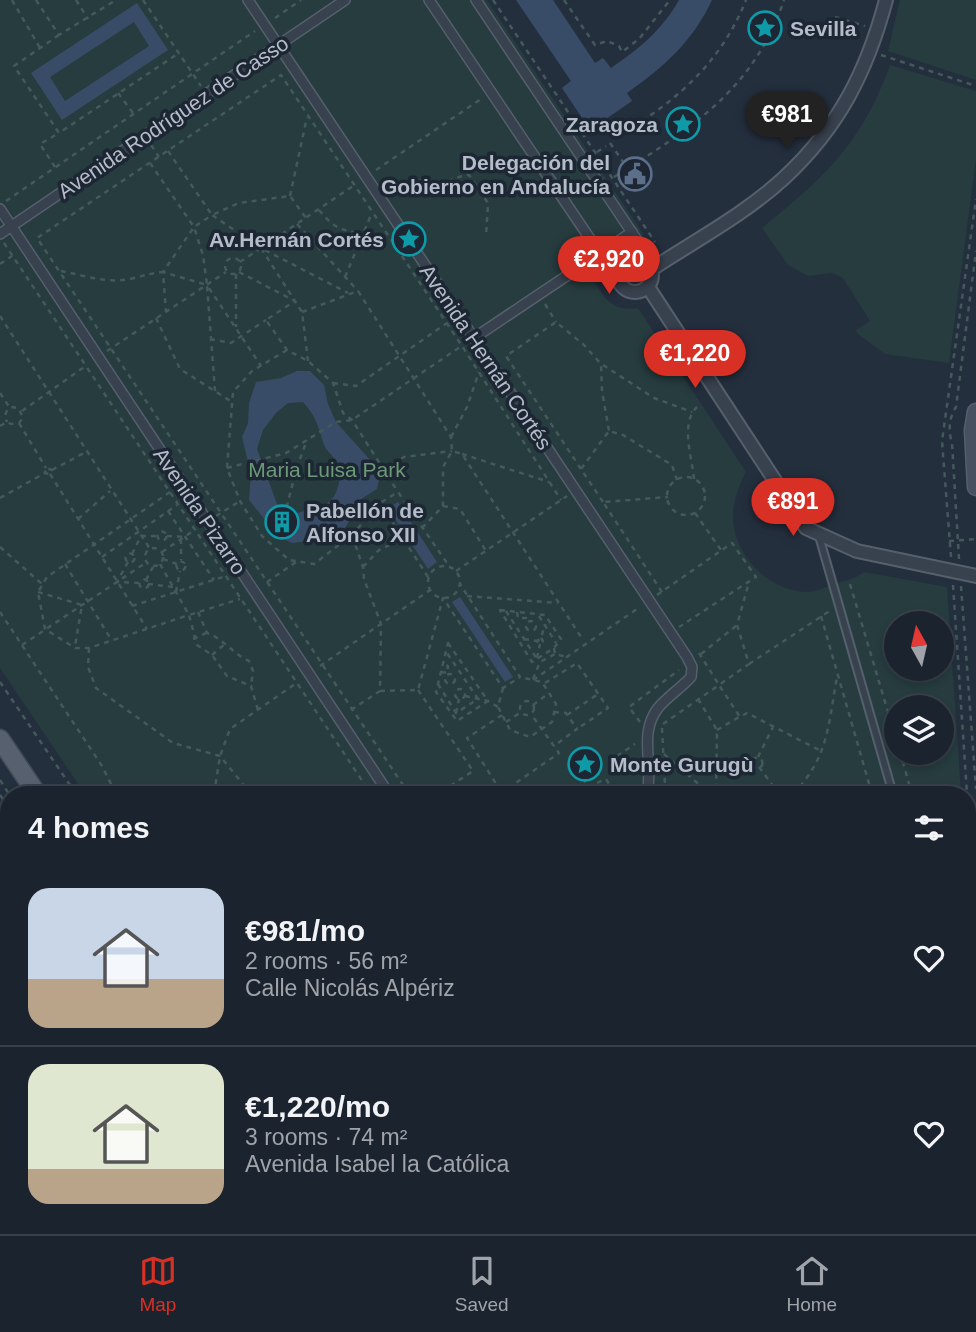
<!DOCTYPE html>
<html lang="en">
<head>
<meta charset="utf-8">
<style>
  :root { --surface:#1b232e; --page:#242b36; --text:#f1f3f6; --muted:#a0a4aa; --line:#39404a; --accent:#d93025 }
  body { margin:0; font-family:Helvetica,sans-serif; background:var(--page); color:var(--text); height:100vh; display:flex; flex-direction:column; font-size:26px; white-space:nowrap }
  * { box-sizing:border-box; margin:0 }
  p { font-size:23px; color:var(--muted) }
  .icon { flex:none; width:38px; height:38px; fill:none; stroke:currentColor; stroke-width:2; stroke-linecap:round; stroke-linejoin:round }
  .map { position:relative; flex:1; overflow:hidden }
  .panel { position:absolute; left:0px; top:786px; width:976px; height:450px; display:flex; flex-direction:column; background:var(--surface); border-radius:28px 28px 0 0; box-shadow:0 4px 10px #0003,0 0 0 2px var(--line) }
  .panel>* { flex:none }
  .needle { width:46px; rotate:352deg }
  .tools { position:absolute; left:884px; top:611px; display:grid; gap:14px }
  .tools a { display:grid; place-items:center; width:70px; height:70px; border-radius:50%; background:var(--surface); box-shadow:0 4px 10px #0003,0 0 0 2px var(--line); font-size:35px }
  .price { position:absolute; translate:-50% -60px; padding:0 16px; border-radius:24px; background:var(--accent); color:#fff; font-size:23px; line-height:46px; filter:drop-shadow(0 2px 4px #0008) }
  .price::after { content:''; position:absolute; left:50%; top:42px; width:21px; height:16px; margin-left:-10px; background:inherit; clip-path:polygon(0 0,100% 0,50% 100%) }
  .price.current { background:#222; color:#fff }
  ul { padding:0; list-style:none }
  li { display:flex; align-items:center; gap:21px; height:175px; padding:0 28px }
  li+li { border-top:2px solid var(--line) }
  li span { display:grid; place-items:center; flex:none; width:196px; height:140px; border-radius:21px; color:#555 }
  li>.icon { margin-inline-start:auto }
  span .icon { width:84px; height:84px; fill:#fffc; stroke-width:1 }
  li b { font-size:30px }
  h2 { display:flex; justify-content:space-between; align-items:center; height:84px; padding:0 28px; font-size:30px }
  .tab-bar { display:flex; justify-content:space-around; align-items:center; height:98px; border-top:2px solid var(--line); background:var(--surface); font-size:19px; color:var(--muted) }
  .tab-bar a { display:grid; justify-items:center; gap:4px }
  .tab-bar .current { color:var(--accent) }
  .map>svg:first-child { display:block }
  .green { fill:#263c3f; fill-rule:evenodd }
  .water { fill:#394c67; fill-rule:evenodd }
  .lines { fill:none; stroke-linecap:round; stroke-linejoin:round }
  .service-casing { stroke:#565f6c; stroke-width:10 }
  .pedestrian-casing { stroke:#565f6c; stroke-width:12 }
  .minor-casing { stroke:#565f6c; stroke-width:16 }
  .secondary-casing { stroke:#565f6c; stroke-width:19 }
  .primary-casing { stroke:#414a57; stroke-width:21 }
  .path { stroke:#44595c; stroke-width:2.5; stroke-dasharray:5 5; stroke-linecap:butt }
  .service { stroke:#38414e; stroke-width:6 }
  .pedestrian { stroke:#38414e; stroke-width:9 }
  .minor { stroke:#38414e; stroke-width:12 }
  .secondary { stroke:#465061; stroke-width:16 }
  .primary { stroke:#56606e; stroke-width:18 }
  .labels { text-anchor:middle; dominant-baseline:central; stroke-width:7; stroke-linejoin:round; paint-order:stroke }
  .poi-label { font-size:21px; font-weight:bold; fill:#b4bcc9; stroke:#1d2633; text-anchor:start }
  .street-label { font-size:21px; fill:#b4bcc9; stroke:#1d2633 }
  .park-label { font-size:21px; fill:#6b9a76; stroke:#1d2633 }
</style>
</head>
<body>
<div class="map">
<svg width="976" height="1234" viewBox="0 0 976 1234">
  <rect width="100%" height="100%" fill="#242f3e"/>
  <g class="green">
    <path d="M0,0h487l157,235 -56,37c14,21 21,41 50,36l108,164c-7,14 -12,26 -13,41 -2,40 35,79 75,79 8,0 18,-5 26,-8 11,-3 21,-5 30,-12l83,15 14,207h-876l-85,-126zM896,623h46v45h-46zM896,707h46v45h-46z"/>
    <polygon points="900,0 976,0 976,80 888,51"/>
    <path d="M890,65l86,26v68l-27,204 -64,-9 -28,-21 -1,-3 14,-9 -27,-43 -11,-5 -24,3 -20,-11 -26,-37c63,-51 100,-85 128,-163z"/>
    <polygon points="0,811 9,825 9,1227 286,1227 290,1234 0,1234"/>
    <polygon points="968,886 973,964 970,1002 976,1041 976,1234 378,1234 373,1227 968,1227"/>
  </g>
  <g class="water">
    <path d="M516,0h37l42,63 8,-5 8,10c27,-18 52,-39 68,-68h33c-19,41 -48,67 -85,93l5,8 -42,29 -28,-42 9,-7z"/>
    <path d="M137,3l31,47 -106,70 -31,-47zM134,22l15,24 -84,55 -15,-24z"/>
    <path d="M297,371h13l14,14 4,19 8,18 36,40 7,17 -2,10 -19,12 -6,16 -11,17 -24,6 -25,3 -14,-7 -29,-36 2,-26 -9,-37 6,-14 1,-20 7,-21 25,-4zM303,402c14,16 15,24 21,43 3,7 10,11 13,18 6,16 1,35 -14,43 -12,6 -22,3 -36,12l-6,-3 -24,-66 6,-19 13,-17 12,-10z"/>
    <polygon points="398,502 437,562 428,569 388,508"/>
    <polygon points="460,597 513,677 505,682 452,602"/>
  </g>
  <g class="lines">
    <defs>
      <g id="service">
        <polyline points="819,536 893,794"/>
        <polyline points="968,1019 976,1018"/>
        <polyline points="0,1040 6,1055 9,1055"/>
      </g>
      <g id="pedestrian">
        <path d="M248,0l439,657 5,10 -1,10c-10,11 -24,20 -33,31 -20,26 -4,55 -11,86"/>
        <polyline points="429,0 605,261 618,270"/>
        <polyline points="476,0 637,240 639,258"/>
        <polyline points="0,209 389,794"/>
        <polyline points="0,234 345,0"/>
        <polyline points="474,338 632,232"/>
        <polyline points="461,1234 471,1227"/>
        <polyline points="687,1234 697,1227"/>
      </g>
      <g id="minor">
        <circle cx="635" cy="275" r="17"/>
        <path d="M652,269c44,-29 93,-55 132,-91 55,-51 83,-107 102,-178"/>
        <polyline points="648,287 806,528 857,551 976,576"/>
      </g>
      <polyline id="secondary" points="976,412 973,430 976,487"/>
      <g id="primary">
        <polyline points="0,739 37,794"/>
        <polyline points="328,1227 333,1234"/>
      </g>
    </defs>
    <use href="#service" class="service-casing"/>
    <use href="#pedestrian" class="pedestrian-casing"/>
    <use href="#minor" class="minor-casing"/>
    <use href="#secondary" class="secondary-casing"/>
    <use href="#primary" class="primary-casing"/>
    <g class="path">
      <polyline points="12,0 40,48"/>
      <polyline points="36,0 59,35 116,0"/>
      <polyline points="76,0 88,19"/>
      <polyline points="143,0 201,86"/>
      <polyline points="493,0 655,242"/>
      <polyline points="564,0 595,45 607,41 619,46 622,52 639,39 670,0"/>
      <polyline points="835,17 865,26"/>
      <polyline points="275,18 301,0"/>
      <polyline points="59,35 14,66 59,133 179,53"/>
      <polyline points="881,55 976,86"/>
      <polyline points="118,93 133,113"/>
      <path d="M642,121c47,-31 83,-68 104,-121"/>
      <polyline points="610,143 628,169"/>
      <polyline points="151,145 159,157"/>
      <polyline points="168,151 212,215 239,203 290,196 306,218"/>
      <polyline points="597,152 606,146"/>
      <polyline points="150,163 194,227 163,272 207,285 203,255 194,227 212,215 261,248"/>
      <polyline points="55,167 40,144 59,133"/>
      <polyline points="376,170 481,99"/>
      <path d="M614,177c75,-47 140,-87 170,-177"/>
      <path d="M391,192c20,-19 32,-8 55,-11 8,-1 14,-6 23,-6l19,28 -2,33"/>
      <polyline points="290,196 307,117"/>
      <polyline points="6,201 255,31"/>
      <path d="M319,210c15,18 21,20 44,24"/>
      <polyline points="297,224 358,291"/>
      <polyline points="4,243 371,794"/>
      <circle cx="233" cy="266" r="8"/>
      <polyline points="240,262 353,186"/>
      <polyline points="0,264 12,256"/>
      <path d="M61,271c22,4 46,13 69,8 12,-3 21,-6 33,-7l3,40"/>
      <polyline points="239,272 295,301 266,320 287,350 308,361 333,383 343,413 352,420 398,492"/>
      <polyline points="236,274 236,327"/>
      <polyline points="345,277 371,215"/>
      <polyline points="545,304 556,322"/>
      <polyline points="302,312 358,291 451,437 452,451 462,454 581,637"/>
      <polyline points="0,316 150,549"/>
      <polyline points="156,318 180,369 232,402"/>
      <polyline points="210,339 231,343 266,320"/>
      <polyline points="287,350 252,371 233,392 227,468 240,501 262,536 289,560 314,564 352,535 380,503"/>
      <polyline points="107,351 226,272"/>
      <polyline points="308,361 302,312 261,248 348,293"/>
      <polyline points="603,365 654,398 692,412"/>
      <polyline points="333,383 356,386 447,323"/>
      <polyline points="215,391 207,285 261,366"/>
      <polyline points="0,393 10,408"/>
      <polyline points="22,411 87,365"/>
      <polyline points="19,423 46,468"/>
      <polyline points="0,426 7,422 11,424 19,423 23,418 19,409 13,407 7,410 5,416 7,422"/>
      <polyline points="451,437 467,407 479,372"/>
      <polyline points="462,454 549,482"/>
      <polyline points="227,468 286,453 336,422 352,420 463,345"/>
      <polyline points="384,469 404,457 452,451"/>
      <polyline points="581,469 506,356 556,322 584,345 601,364 602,391 609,431"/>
      <polyline points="52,470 86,452"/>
      <polyline points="50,474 147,629"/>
      <circle cx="686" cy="496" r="19"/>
      <path d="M694,479c-2,-22 -14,-56 3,-72"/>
      <polyline points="170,492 47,577 38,592 45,629 75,648 89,648 189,615 197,645 212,655 227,676 251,686 258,710"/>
      <polyline points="0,498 45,473 50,474 52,470 46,468 45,473"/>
      <polyline points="603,502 581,469 609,431 623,435 672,465 677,480"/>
      <polyline points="443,506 460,509 486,551"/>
      <polyline points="168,511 214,580"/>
      <polyline points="695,513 721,550"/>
      <polyline points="216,516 240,501"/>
      <polyline points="284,517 297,467 307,440"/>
      <polyline points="78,519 110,491"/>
      <polyline points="422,528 443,506 443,467 452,451"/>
      <circle cx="162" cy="536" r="4.5"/>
      <polyline points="167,536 185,537"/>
      <polyline points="181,539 181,560"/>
      <polyline points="949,541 976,539"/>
      <polyline points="0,547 42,584"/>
      <circle cx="154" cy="557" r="9"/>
      <polyline points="162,552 196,529"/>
      <circle cx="130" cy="558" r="4.5"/>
      <polyline points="132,554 141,536 157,536"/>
      <polyline points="102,557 177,505"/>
      <polyline points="951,557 942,441 976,199"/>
      <polyline points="163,559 177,564"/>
      <path d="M959,559l-7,-116c-4,-13 -3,-25 4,-36l20,-156"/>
      <circle cx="181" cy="566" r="4.5"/>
      <polyline points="128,562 117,582 139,583"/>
      <polyline points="65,564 112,641"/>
      <polyline points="160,564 189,615 240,599"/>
      <circle cx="444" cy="582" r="16"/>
      <polyline points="363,567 379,550 403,539"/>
      <polyline points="456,571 567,496"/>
      <polyline points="428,577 380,503 398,492 449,566"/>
      <circle cx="144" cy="584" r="4.5"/>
      <polyline points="146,580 153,567"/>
      <polyline points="267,582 296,562"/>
      <polyline points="148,584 173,587"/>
      <polyline points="850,584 896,739"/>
      <polyline points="953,585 967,794"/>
      <polyline points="961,586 976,789"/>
      <polyline points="38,592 82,605 75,646"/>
      <polyline points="176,592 180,571"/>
      <polyline points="662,592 603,502 668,497"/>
      <polyline points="657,595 732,543 756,577 679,627"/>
      <polyline points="467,596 558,603"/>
      <polyline points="132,606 226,576"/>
      <polygon points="500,610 545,615 561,639 554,648 532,662"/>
      <polyline points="506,611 537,659"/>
      <polyline points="0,612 102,766 116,794"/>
      <path d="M198,612l9,21c17,6 26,21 42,28l4,10 -2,15"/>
      <polyline points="517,612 518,618 526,618 526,613"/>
      <polyline points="539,616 556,643"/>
      <polyline points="821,616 872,794"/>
      <circle cx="531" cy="626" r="5"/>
      <polyline points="541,638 543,641 540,644 537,641 541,638 545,624"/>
      <polyline points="193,639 206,633"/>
      <polyline points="524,639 537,641"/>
      <polygon points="448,643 488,701 457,721 436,692"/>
      <polyline points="22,645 147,562"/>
      <polyline points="89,648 88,667 96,688 173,743 220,756 251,794"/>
      <polyline points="554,648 555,654 567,657"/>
      <polyline points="699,653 719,685 749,664 737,625 749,582"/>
      <polyline points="701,654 737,625"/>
      <polyline points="212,655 225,644"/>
      <polyline points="537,658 540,644"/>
      <polyline points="749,664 831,610"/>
      <polyline points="320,666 430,590"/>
      <polyline points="441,672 447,673 448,666 444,664"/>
      <circle cx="450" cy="679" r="5"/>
      <polyline points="533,679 540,662 555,654"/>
      <polyline points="533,680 640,607"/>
      <polyline points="0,682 76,794"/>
      <polyline points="545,683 577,663 608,708 577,729"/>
      <polyline points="438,684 456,713 478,699 447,653"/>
      <polyline points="503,688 498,707 510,730 530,737 552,722 556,704 542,682 520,677"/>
      <circle cx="460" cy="694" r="5"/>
      <polyline points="418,690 473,771 438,794"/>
      <polyline points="380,691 418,690 443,598 503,688 520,677 460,584"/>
      <polyline points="465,696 488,701 498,707"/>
      <polyline points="698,699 717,730 716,794"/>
      <circle cx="527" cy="708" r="7"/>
      <polyline points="533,705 549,693"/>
      <polyline points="351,710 380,691 381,624 364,579 363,567 352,535"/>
      <polyline points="554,712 566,713 577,729 554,746"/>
      <polyline points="456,713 459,699"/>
      <polyline points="502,715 467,738 502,793"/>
      <polyline points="567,715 598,694"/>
      <polyline points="506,722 521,712"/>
      <polyline points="640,722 629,707 679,670"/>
      <polyline points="663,724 719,685 740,717 747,713 823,752"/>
      <polyline points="662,728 665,785 663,794"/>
      <polyline points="717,730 739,717"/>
      <polyline points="900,752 912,794"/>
      <polyline points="664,754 710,794"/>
      <polyline points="617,756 635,744"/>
      <polyline points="758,757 773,727"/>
      <circle cx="757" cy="763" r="5.5"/>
      <polyline points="717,764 752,764"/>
      <polyline points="759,767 779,794"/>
      <polyline points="591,772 583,779 588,787 606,779 609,784 608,793 605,794"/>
      <polyline points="0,780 9,794"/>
      <polyline points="214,794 220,756 230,729 298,682"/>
      <polyline points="409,794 37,238 281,75 462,346 561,500"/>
      <polyline points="500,794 559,753 531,714"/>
      <path d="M793,794c36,-37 35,-69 44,-117"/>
      <polyline points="0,795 9,808"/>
      <polyline points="968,806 976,923"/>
      <polyline points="0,847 9,848"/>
      <polyline points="0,900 9,914"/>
      <polyline points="0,1148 9,1175"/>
      <polyline points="0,1201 11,1234"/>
      <polyline points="27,1227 30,1234"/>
      <polyline points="70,1227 73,1234"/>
      <polyline points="228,1227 231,1234"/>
      <polyline points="259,1227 270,1234"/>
      <polyline points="283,1227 288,1234"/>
      <polyline points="290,1227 295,1234"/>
      <polyline points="298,1227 303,1234"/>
      <polyline points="366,1227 371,1234"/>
      <polyline points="575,1227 580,1234"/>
      <polyline points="610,1227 615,1234"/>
      <polyline points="651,1227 656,1234"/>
      <polyline points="663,1227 667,1234"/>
      <polyline points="882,1227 886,1234"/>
      <polyline points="168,1233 190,1227"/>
      <polyline points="45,1234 47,1227"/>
      <polyline points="213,1234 222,1227"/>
      <polyline points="273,1234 284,1227"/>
      <polyline points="488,1234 499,1227"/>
      <polyline points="572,1234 583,1227"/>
      <polyline points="592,1234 592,1232 600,1227"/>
      <polyline points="620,1234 631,1227"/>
    </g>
    <use href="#service" class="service"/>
    <use href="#pedestrian" class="pedestrian"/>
    <use href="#minor" class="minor"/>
    <use href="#secondary" class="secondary"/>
    <use href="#primary" class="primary"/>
  </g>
  <defs>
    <symbol id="sight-ring" viewBox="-11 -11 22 22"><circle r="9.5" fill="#1d2633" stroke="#0f9aa8" stroke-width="1.5"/><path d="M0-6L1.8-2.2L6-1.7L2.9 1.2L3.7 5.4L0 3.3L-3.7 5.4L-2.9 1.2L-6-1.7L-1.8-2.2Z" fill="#0f9aa8"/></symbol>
    <symbol id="civic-ring" viewBox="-11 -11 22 22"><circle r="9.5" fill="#1d2633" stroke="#5c6f8a" stroke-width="1.5"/><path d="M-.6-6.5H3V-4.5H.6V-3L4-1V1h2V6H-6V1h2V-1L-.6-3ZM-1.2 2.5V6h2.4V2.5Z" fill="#5c6f8a"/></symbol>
    <symbol id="building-ring" viewBox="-11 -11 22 22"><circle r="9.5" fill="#1d2633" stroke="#0f9aa8" stroke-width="1.5"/><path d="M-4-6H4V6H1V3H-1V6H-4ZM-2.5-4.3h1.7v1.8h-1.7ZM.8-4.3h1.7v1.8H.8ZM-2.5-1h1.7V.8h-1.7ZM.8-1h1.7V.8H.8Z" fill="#0f9aa8"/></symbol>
  </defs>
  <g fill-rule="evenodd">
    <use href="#sight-ring" x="746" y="9" width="38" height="38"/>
    <use href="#sight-ring" x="664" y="105" width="38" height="38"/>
    <use href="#civic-ring" x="616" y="155" width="38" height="38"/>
    <use href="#sight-ring" x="390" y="220" width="38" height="38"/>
    <use href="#building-ring" x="263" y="503" width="38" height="38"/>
    <use href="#sight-ring" x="566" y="745" width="38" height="38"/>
  </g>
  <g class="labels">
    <g class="poi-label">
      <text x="790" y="28">Sevilla</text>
      <text x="658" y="124" text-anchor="end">Zaragoza</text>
      <text x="610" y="162" text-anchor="end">Delegación del<tspan x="610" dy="24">Gobierno en Andalucía</tspan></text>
      <text x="384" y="239" text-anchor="end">Av.Hernán Cortés</text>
      <text x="306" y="510">Pabellón de<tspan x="306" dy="24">Alfonso XII</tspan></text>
      <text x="610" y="764">Monte Gurugù</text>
    </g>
    <g class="street-label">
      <text transform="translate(173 117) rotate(-34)">Avenida Rodríguez de Casso</text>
      <text transform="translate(486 357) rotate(56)">Avenida Hernán Cortés</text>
      <text transform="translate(200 511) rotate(56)">Avenida Pizarro</text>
    </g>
    <g class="park-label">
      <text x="327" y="469">Maria Luisa Park</text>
    </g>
  </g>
</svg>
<div class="tools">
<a><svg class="needle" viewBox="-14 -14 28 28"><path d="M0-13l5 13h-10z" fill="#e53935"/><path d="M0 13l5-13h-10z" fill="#a0a4aa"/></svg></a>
<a><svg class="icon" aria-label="layers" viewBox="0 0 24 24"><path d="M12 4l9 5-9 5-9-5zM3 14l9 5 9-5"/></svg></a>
</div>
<b class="price current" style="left:787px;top:151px">€981</b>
<b class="price" style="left:609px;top:296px">€2,920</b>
<b class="price" style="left:695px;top:390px">€1,220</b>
<b class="price" style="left:793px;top:538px">€891</b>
<section class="panel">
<h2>4 homes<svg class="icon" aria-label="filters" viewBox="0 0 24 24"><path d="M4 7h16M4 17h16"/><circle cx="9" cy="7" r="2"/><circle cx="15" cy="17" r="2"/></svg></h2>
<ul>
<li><span style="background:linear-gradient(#c9d6e8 65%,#b9a48a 0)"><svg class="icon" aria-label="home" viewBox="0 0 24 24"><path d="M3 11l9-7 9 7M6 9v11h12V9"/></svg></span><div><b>€981/mo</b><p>2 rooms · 56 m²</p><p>Calle Nicolás Alpériz</p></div><svg class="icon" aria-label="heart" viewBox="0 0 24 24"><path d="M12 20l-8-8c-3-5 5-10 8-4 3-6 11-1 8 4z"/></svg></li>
<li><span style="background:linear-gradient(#dfe7d0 75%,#b9a48a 0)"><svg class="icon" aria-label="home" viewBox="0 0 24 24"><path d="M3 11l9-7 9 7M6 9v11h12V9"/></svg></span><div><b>€1,220/mo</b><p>3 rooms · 74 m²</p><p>Avenida Isabel la Católica</p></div><svg class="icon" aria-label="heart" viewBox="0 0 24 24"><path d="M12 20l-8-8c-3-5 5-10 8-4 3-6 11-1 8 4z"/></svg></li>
</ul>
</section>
</div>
<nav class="tab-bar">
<a class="current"><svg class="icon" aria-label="map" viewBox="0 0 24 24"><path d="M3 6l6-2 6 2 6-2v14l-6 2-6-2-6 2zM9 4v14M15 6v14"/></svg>Map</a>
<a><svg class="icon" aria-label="saved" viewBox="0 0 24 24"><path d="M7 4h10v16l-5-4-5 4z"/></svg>Saved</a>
<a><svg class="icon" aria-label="home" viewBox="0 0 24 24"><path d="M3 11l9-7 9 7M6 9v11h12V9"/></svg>Home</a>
</nav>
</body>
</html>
